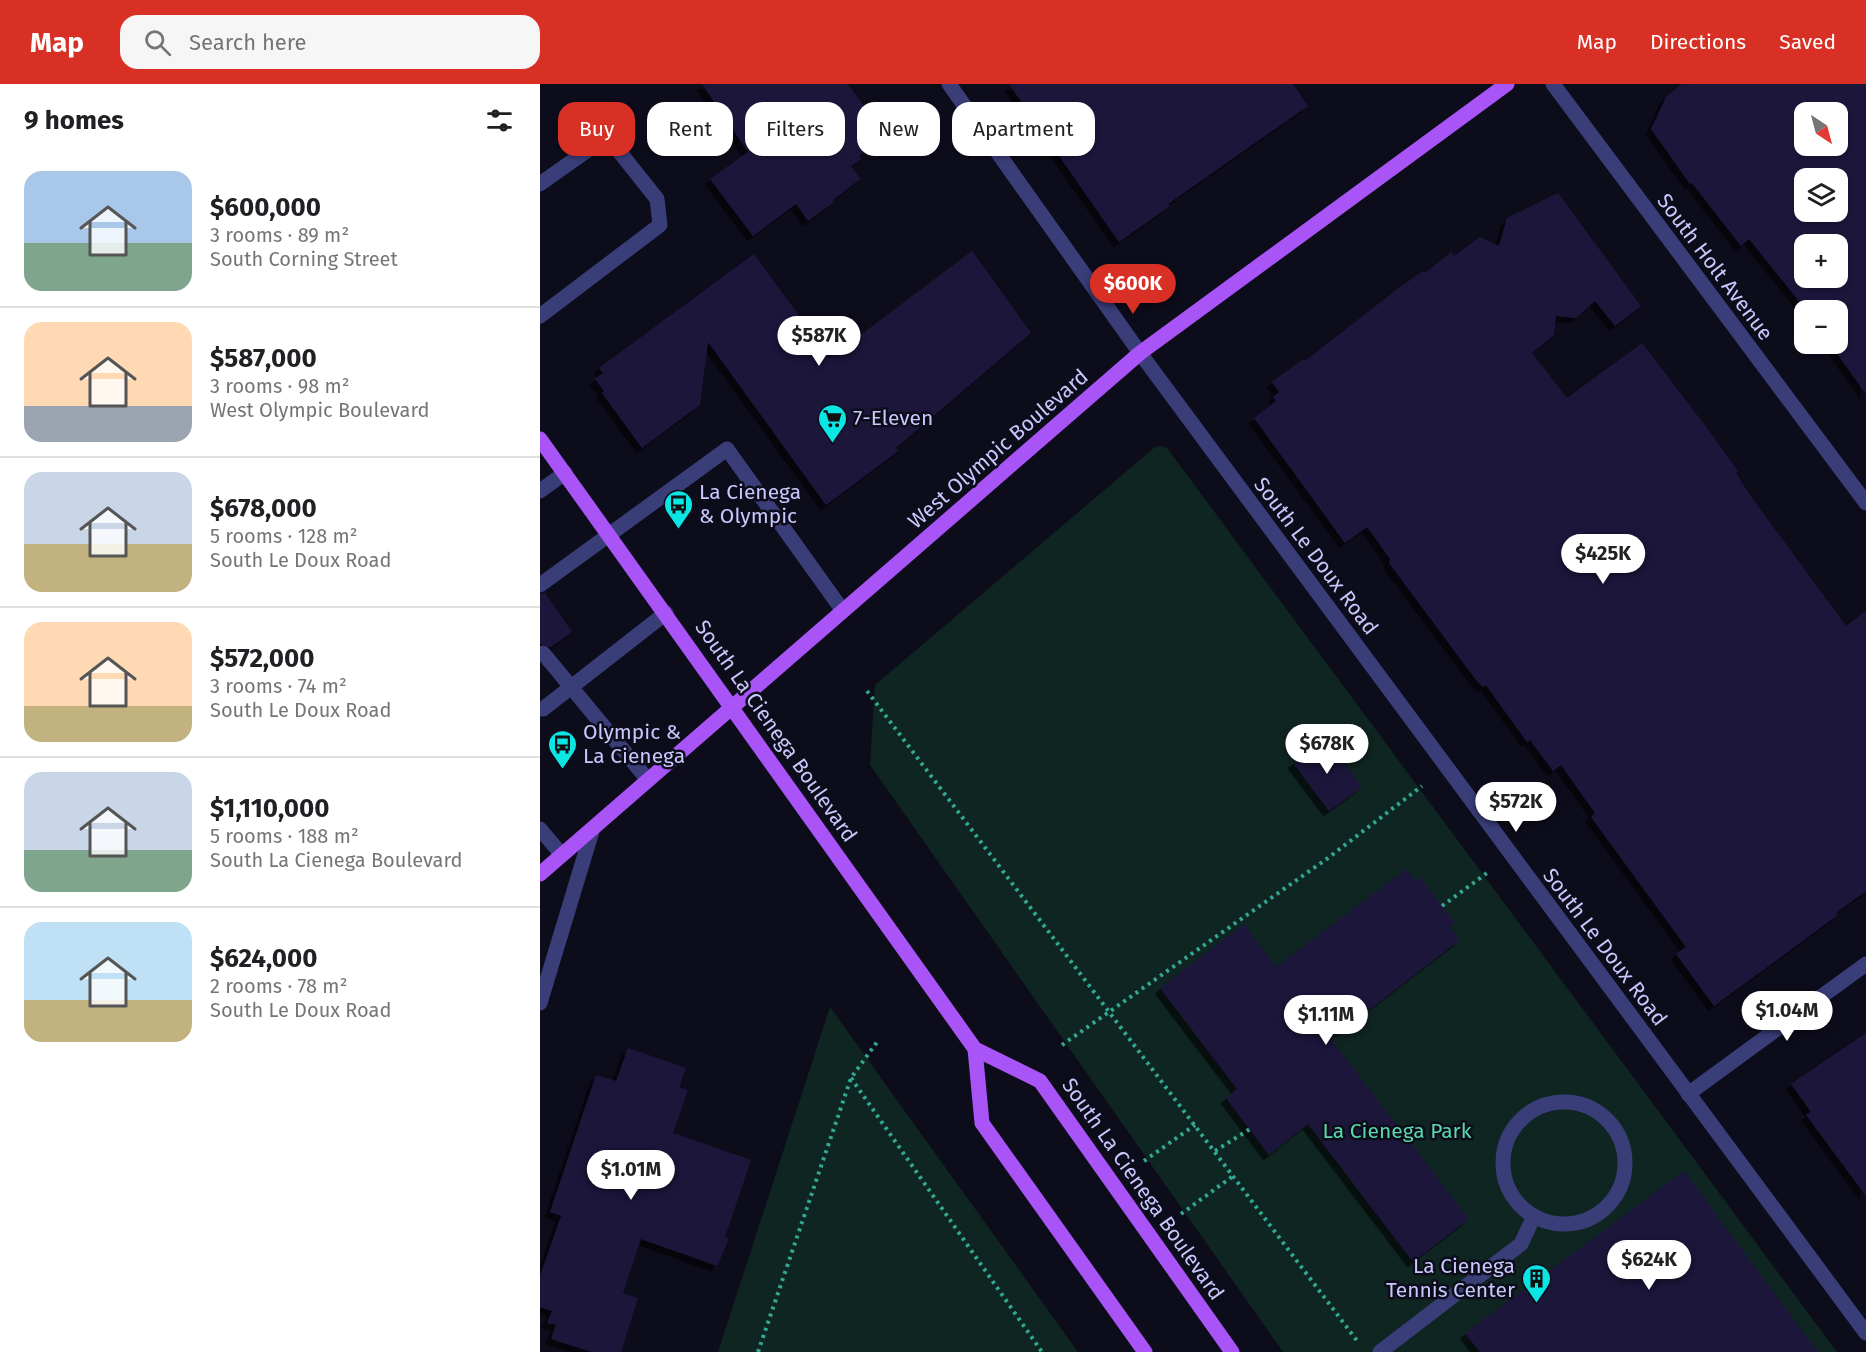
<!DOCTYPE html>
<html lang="en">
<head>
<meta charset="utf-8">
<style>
  :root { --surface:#fff; --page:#f6f6f6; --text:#202124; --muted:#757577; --line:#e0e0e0; --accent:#d93025 }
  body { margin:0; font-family:"Fira Sans",sans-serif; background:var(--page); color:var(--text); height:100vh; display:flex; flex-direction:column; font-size:22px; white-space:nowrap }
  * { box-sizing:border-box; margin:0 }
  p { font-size:20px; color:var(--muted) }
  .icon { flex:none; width:33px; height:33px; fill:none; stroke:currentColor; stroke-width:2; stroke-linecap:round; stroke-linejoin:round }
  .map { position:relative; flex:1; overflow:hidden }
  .panel { display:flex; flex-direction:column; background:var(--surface); width:540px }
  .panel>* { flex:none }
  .top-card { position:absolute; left:18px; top:18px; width:570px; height:54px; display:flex; gap:12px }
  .needle { width:39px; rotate:144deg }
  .tools { position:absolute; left:1254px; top:18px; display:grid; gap:12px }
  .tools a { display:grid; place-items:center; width:54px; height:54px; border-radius:12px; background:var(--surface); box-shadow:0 2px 4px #0004; font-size:30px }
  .price { position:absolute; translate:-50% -51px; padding:0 14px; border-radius:21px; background:#fff; color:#222; font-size:20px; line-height:39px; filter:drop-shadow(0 2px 3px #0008) }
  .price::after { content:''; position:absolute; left:50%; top:36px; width:18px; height:14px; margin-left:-9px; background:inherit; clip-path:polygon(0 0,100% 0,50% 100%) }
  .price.selected { background:var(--accent); color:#fff }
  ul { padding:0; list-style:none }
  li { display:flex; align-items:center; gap:18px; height:150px; padding:0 24px }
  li+li { border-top:2px solid var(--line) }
  li span { display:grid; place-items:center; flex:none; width:168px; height:120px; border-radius:18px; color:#555 }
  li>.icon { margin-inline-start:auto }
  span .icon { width:72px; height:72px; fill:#fffc; stroke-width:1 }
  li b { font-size:26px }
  h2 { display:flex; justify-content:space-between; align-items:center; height:72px; padding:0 24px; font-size:26px }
  .pill { padding:0 21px; border-radius:18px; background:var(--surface); box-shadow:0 2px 4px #0004; font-size:21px; line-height:54px }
  .pill.selected { background:var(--accent); color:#fff }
  header { display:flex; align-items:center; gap:36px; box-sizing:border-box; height:84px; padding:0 30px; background:var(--accent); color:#fff }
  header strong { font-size:28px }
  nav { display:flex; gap:33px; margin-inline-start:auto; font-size:21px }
  .search { width:420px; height:54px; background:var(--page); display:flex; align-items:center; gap:15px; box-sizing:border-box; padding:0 21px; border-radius:18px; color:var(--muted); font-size:22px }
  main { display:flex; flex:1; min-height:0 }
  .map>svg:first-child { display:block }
  .green { fill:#0f2521 }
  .building { fill:#1c193b; fill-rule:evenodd; filter:url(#shadow) }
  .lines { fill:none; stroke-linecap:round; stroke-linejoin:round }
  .path { stroke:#32a793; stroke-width:4; stroke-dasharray:3 4.5; stroke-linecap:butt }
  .minor { stroke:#393d78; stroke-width:15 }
  .major { stroke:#a954f7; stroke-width:15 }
  .labels { text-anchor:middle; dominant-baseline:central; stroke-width:5; stroke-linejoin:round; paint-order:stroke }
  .street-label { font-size:21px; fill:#c8c8fd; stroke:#0d0c1b }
  .poi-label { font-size:21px; fill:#c8c8fd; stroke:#0d0c1b; text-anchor:start }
  .park-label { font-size:21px; fill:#59d8aa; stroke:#0d0c1b }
</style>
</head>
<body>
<header>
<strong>Map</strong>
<div class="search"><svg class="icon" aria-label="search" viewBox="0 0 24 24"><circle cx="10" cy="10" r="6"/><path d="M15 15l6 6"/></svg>Search here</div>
<nav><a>Map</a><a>Directions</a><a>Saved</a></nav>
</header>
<main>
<section class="panel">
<h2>9 homes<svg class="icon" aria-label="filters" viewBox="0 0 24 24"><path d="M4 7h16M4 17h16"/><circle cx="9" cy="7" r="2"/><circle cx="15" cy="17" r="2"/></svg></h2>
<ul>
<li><span style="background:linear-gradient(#a9c7e8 60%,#7fa58c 0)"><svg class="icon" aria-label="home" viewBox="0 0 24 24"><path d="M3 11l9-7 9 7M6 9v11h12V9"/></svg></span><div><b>$600,000</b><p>3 rooms · 89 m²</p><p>South Corning Street</p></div></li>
<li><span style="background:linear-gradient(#ffd9b3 70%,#9aa5b1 0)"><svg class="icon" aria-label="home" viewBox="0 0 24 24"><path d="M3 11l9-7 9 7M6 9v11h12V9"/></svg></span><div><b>$587,000</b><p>3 rooms · 98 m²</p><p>West Olympic Boulevard</p></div></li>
<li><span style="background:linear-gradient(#c9d6e8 60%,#c2b280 0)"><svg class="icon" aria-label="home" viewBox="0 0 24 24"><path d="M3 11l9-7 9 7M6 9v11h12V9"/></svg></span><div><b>$678,000</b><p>5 rooms · 128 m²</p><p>South Le Doux Road</p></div></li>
<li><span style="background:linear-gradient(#ffd9b3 70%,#c2b280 0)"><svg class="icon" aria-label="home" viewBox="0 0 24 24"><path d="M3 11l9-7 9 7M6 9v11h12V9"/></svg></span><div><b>$572,000</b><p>3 rooms · 74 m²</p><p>South Le Doux Road</p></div></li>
<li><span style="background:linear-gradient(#c9d6e8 65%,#7fa58c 0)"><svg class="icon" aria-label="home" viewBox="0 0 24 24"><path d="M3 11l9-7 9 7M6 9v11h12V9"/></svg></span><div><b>$1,110,000</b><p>5 rooms · 188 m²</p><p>South La Cienega Boulevard</p></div></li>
<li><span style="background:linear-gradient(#bfe0f5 65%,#c2b280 0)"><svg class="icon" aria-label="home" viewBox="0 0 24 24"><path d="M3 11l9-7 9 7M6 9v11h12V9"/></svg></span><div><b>$624,000</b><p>2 rooms · 78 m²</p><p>South Le Doux Road</p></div></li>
</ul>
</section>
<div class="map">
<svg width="1326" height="1268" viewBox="0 0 1326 1268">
  <defs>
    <filter id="shadow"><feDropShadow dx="-5.5" dy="5.5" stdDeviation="0" flood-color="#0009"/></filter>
  </defs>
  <rect width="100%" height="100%" fill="#0d0c1b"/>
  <g class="green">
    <polygon points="621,362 627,364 1297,1268 743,1268 330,681 335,601 615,363"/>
    <polygon points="290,923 538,1268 178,1268"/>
  </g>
  <g class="building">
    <polygon points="162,0 308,0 346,53 319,72 321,75 311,82 320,95 293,116 294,118 268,137 256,120 213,152 170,95 208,68"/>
    <polygon points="469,0 753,0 768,22 628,120 630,122 579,158"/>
    <path d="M1142,0h184v310l-36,-50h8v-34h-32l-57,-71 -8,7 -49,-63 -2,1 -39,-55 15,-32zM1264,28h34v34h-34zM1264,94h34v34h-34zM1264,160h34v34h-34z"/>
    <polygon points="1018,109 1101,222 1075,242 1055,217 1036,234 1016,232 1014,251 992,269 1027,314 1102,259 1173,352 1198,387 1196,389 1207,407 1306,542 1326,527 1326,807 1296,829 1298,831 1174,922 1136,870 1146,863 1051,733 1055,729 1021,681 1013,687 990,656 987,658 946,601 943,603 936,596 849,479 850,475 827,443 805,459 714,334 736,317 733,313 739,308 732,298 763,275 765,277 860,203 883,187 885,189 911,168 914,172 940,153 959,162 967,134"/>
    <polygon points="432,167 491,249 356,364 358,367 286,421 168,258 160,321 102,364 62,309 64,307 55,295 63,289 59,284 214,170 290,274"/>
    <polygon points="5,509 32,548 11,563 0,560 0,511"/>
    <polygon points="786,654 822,703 789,727 753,679"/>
    <polygon points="866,785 875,797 880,793 915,839 910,843 920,856 791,955 929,1135 873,1178 768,1040 729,1071 686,1014 697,1005 620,904 704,840 736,883"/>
    <polygon points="1326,949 1326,1112 1266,1031 1271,1028 1251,1000"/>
    <polygon points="88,964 146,984 139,1003 148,1006 133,1049 211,1076 185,1153 189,1155 177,1182 101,1155 83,1209 98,1214 81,1268 52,1268 11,1255 16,1241 7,1239 12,1227 0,1223 0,1192 21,1132 10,1128 56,991 76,997"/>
    <polygon points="1144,1087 1278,1268 940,1268 925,1249"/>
  </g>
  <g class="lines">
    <g class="path">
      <polyline points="327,607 818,1258"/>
      <polyline points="902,822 947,789"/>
      <polyline points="522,961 788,774 882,702"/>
      <polyline points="311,994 502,1268"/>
      <polyline points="675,1067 710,1045"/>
      <polyline points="604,1077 655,1041"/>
      <polyline points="641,1130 693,1092"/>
      <polyline points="218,1268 311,994 337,958"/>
    </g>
    <g class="minor">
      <polyline points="409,0 600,269 1326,1249"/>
      <polyline points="1013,0 1326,419"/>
      <polyline points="0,100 55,61 74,61 117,115 120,141 0,232"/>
      <polyline points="0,407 25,389"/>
      <polyline points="0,501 187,365 303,527"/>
      <polyline points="3,569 108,696"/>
      <polyline points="3,625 126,529"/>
      <polyline points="0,745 22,771"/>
      <polyline points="0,919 53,744"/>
      <polyline points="1148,1010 1326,880"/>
      <circle cx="1024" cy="1079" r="61"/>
      <polyline points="840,1268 981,1160 994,1132"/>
    </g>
    <g class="major">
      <polyline points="0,355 435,965 500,997 692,1268"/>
      <polyline points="0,790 600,269 967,0"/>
      <polyline points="435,965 442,1039 605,1268"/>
    </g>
  </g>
  <defs>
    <symbol id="supermarket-pin" viewBox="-11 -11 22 30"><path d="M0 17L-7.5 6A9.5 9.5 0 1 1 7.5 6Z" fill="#0ae6e4" stroke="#0d0c1b"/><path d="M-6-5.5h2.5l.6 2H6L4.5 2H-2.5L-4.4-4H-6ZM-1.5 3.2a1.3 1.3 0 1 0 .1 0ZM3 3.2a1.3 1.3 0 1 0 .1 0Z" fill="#111"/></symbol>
    <symbol id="bus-pin" viewBox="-11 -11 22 30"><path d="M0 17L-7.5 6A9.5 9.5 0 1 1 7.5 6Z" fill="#0ae6e4" stroke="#0d0c1b"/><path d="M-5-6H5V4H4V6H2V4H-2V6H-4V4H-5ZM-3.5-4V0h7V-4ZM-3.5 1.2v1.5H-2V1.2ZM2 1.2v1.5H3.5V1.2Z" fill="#111"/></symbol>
    <symbol id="building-pin" viewBox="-11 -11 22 30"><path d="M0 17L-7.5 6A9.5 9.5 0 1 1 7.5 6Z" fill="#0ae6e4" stroke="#0d0c1b"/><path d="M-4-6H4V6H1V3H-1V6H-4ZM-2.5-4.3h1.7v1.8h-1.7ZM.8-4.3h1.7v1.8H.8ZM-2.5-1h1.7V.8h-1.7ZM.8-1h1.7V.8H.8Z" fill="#111"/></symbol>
  </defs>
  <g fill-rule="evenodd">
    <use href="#supermarket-pin" x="276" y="318" width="33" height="45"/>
    <use href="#bus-pin" x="122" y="404" width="33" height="45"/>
    <use href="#bus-pin" x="6" y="644" width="33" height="45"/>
    <use href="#building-pin" x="980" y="1178" width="33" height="45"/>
  </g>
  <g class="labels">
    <g class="street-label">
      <text transform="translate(1175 183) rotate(53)">South Holt Avenue</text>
      <text transform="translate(458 365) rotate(-41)">West Olympic Boulevard</text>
      <text transform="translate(776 472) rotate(53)">South Le Doux Road</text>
      <text transform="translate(236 647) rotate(55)">South La Cienega Boulevard</text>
      <text transform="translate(1065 863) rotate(53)">South Le Doux Road</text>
      <text transform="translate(603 1105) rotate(55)">South La Cienega Boulevard</text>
    </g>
    <g class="poi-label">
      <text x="313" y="334">7-Eleven</text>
      <text x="159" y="408">La Cienega<tspan x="159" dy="24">&amp; Olympic</tspan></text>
      <text x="43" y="648">Olympic &amp;<tspan x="43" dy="24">La Cienega</tspan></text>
      <text x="975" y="1182" text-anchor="end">La Cienega<tspan x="975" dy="24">Tennis Center</tspan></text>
    </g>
    <g class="park-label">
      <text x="857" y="1047">La Cienega Park</text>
    </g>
  </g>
</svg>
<div class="tools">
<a><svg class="needle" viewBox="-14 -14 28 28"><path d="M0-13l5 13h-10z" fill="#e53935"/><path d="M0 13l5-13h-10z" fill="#757577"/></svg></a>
<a><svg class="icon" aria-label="layers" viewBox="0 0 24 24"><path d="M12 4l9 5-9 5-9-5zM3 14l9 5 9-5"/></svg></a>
<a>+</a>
<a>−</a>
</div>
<b class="price selected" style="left:593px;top:231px">$600K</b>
<b class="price" style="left:279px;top:283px">$587K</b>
<b class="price" style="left:1063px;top:501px">$425K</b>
<b class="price" style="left:787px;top:691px">$678K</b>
<b class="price" style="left:976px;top:749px">$572K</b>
<b class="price" style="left:1247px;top:958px">$1.04M</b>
<b class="price" style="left:786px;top:962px">$1.11M</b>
<b class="price" style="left:91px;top:1117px">$1.01M</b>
<b class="price" style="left:1109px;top:1207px">$624K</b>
<div class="top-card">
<a class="pill selected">Buy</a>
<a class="pill">Rent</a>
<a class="pill">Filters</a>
<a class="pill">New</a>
<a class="pill">Apartment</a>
</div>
</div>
</main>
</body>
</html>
